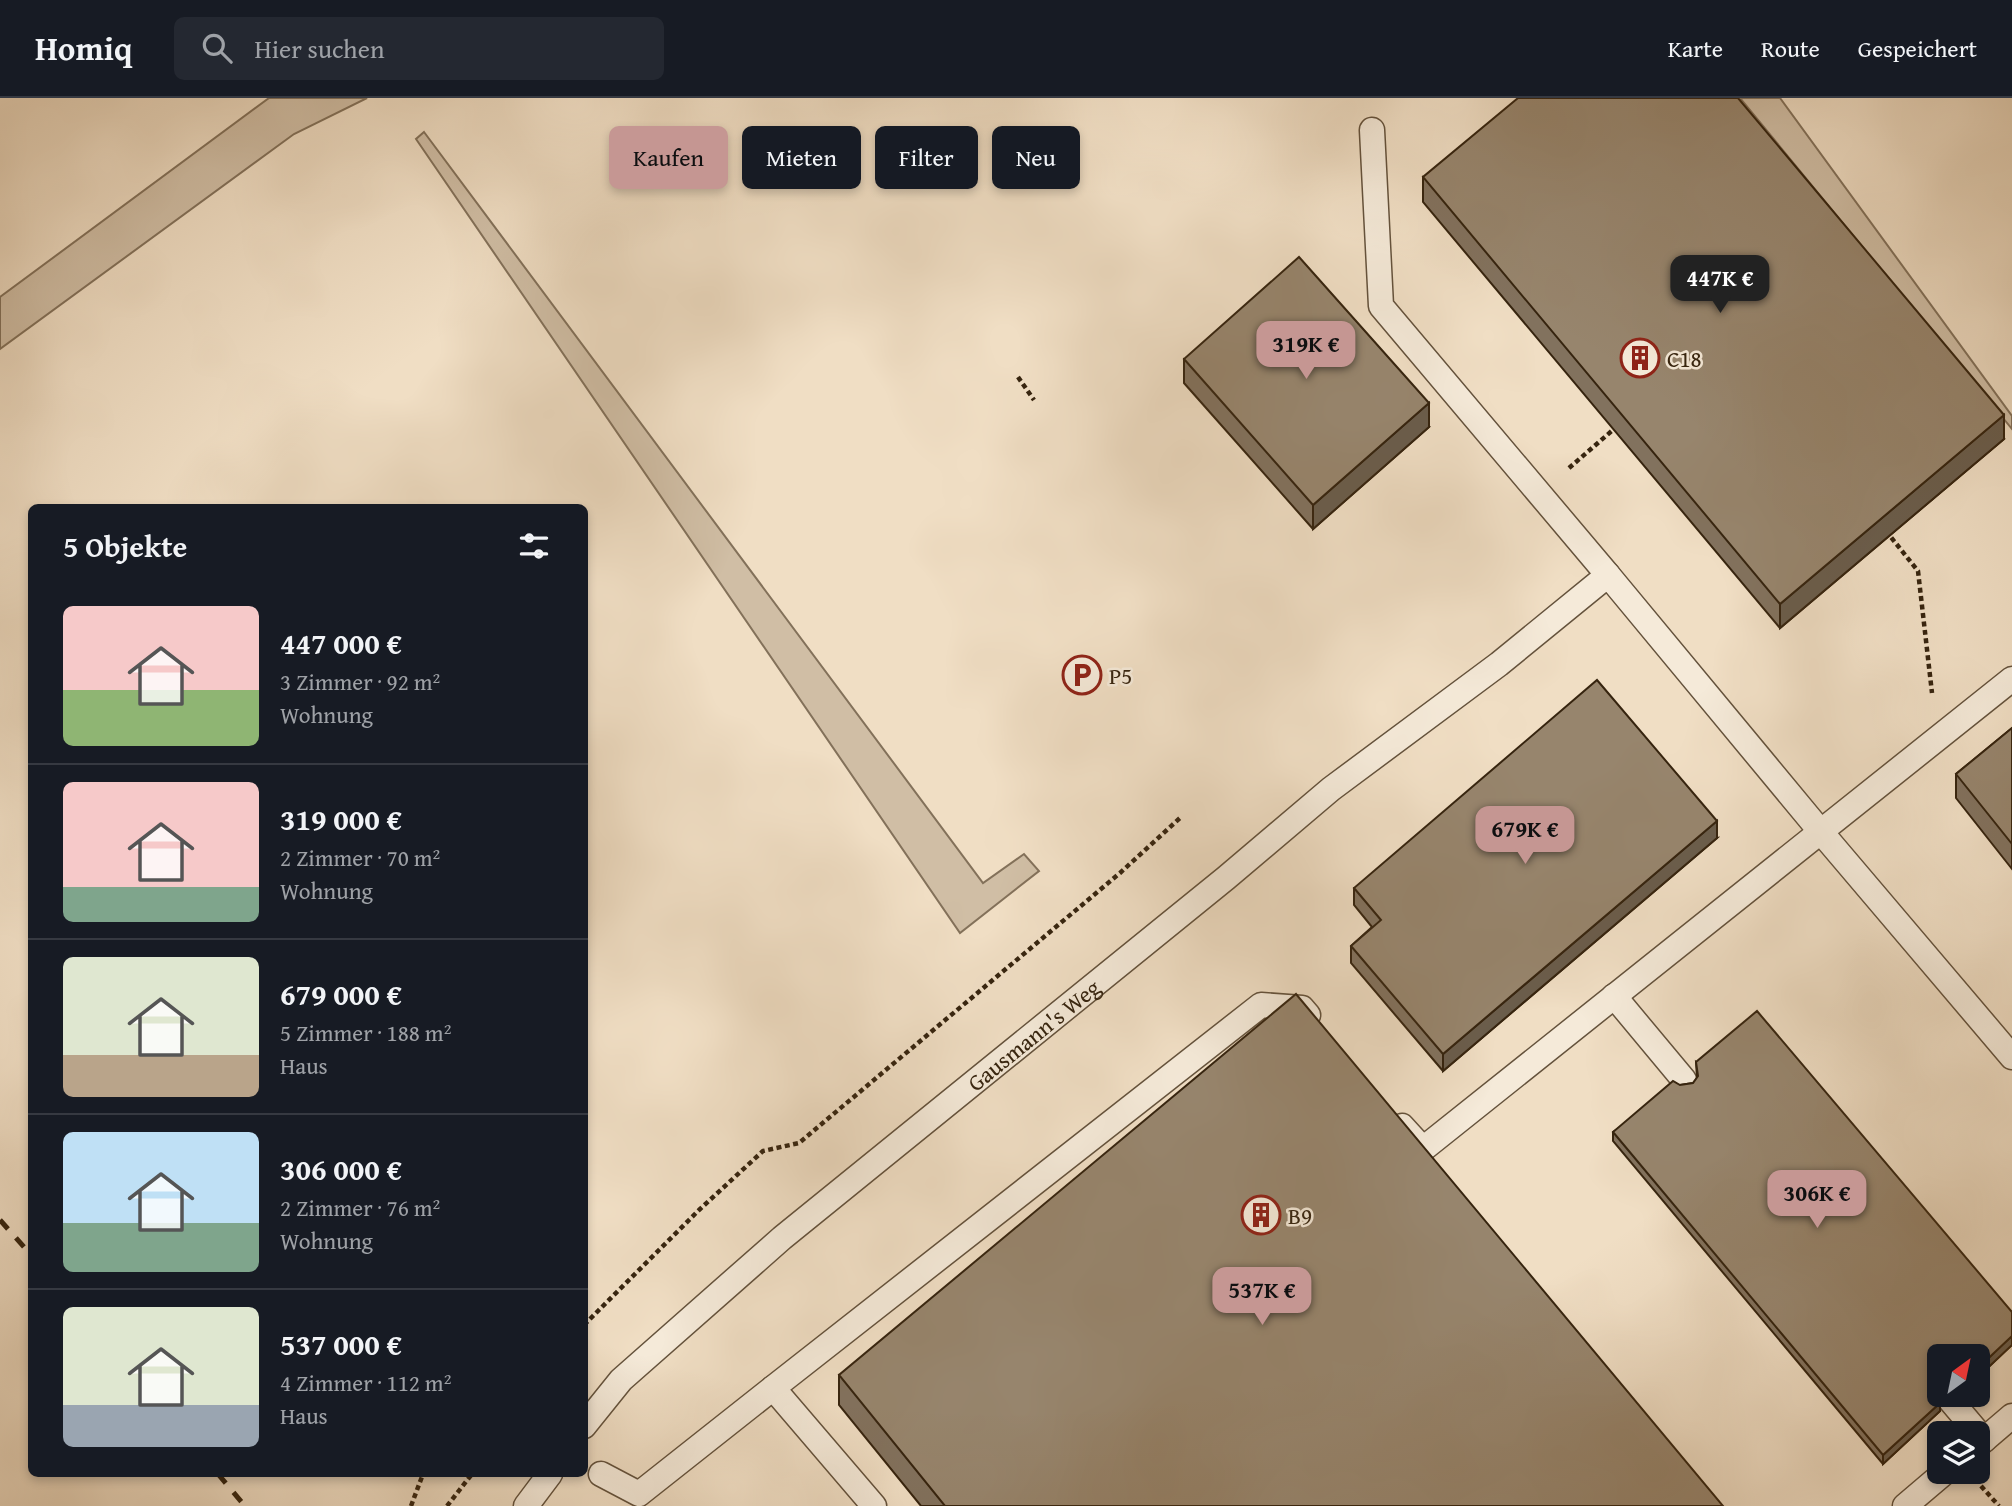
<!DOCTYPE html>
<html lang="de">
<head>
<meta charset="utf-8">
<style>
  :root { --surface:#171b24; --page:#242831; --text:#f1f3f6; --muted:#9ea1a6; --line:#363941; --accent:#c59692 }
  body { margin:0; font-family:"Gentium Book Plus",serif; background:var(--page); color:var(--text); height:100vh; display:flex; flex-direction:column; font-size:26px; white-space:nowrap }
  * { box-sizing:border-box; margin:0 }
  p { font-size:23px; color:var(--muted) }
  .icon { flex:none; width:38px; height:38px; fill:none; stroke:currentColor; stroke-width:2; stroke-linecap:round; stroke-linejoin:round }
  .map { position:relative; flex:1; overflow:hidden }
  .drawer { position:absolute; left:28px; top:406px; width:560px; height:973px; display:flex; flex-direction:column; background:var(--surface); border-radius:10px; box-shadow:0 4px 10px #0003 }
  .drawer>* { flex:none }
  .hud { position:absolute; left:609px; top:28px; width:665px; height:63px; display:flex; gap:14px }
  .needle { width:46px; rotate:33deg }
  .controls { position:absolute; left:1927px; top:1246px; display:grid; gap:14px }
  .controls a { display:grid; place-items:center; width:63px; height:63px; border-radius:10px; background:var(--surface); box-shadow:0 4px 10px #0003; font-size:35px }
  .price { position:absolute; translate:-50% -60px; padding:0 16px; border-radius:14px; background:var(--accent); color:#111; font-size:23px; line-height:46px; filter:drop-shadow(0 2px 4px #0008) }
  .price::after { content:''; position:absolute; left:50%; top:42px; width:21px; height:16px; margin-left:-10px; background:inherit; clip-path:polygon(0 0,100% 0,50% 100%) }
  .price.active { background:#222; color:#fff }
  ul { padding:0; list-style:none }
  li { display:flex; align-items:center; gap:21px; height:175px; padding:0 35px }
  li+li { border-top:2px solid var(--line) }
  li span { display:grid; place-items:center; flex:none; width:196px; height:140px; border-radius:10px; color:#555 }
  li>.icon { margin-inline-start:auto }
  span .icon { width:84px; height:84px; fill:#fffc; stroke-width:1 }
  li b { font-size:30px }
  h2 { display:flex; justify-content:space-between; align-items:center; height:84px; padding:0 35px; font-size:30px }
  .pill { padding:0 24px; border-radius:10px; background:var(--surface); box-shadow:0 4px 10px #0003; font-size:24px; line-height:63px }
  .pill.active { background:var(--accent); color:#111 }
  header { display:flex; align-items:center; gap:42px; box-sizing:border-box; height:98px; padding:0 35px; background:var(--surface); border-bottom:2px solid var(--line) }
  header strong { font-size:33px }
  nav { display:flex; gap:38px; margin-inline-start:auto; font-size:24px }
  .search { width:490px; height:63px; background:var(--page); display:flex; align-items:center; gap:18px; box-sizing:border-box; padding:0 24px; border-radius:10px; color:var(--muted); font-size:26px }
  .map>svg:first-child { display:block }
  .green { fill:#d0bea5; stroke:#83715a; stroke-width:2 }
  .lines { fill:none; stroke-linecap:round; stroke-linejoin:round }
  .lane-casing { stroke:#64523c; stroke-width:27 }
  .path { stroke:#36240f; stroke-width:4.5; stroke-dasharray:5 3.5; stroke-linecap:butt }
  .lane { stroke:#f5ead9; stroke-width:24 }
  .rail { stroke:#36240f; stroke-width:5; stroke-dasharray:12 12; stroke-linecap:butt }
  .wall { fill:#82725e; stroke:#36240f; stroke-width:2 }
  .shaded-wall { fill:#6a5d4c; stroke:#36240f; stroke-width:2 }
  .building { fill:#97856d; stroke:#36240f; stroke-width:2 }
  .labels { text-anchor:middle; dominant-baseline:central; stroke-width:5; stroke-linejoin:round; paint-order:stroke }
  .poi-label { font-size:23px; fill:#36240f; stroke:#f5ead9; text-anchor:start }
  .street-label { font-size:23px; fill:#36240f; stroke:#f5ead9 }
</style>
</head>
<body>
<header>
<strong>Homiq</strong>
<div class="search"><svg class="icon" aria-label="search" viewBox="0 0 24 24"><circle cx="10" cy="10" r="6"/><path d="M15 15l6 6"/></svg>Hier suchen</div>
<nav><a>Karte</a><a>Route</a><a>Gespeichert</a></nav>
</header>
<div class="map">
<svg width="2012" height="1408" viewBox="0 0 2012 1408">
  <rect width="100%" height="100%" fill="#f0dec4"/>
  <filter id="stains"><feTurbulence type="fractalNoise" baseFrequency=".00286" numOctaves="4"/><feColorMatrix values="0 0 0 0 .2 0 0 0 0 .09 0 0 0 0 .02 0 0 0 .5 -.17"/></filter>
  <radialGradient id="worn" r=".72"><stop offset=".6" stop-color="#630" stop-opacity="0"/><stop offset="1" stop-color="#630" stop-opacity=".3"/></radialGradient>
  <g class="green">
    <polygon points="269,0 367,0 294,36 0,251 0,199"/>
    <polygon points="1740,0 1780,0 2012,318 2012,331"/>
    <polygon points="424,34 983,785 1024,756 1039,773 960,835 416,41"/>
  </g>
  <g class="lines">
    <defs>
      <g id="lane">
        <polyline points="1372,32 1381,208 1608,477"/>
        <polyline points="1614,898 1684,982"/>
        <polyline points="1402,1028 1423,1051 2012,581"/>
        <polyline points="1951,1303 1984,1342"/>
        <path id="s1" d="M584,1328l37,-46 161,-142 444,-360 105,-89 168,-125 109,-89 213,257 191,225"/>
        <polyline points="1978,1347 2012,1318"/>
        <polyline points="601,1376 639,1396 773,1290"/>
        <polyline points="526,1408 550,1376"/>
        <polyline points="874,1408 773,1290 1261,907 1302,910 1308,917"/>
        <polyline points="1905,1408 1945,1374"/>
      </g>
    </defs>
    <use href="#lane" class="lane-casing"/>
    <g class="path">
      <polyline points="1018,279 1034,302"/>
      <polyline points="1569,370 1614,331"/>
      <polyline points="1886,433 1918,473 1932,595"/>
      <polyline points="584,1227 699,1112 763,1053 799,1045 1120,775 1181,719"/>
      <polyline points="1981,1388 1999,1408"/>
      <polyline points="411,1408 423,1376"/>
      <polyline points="447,1408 472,1376"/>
    </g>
    <use href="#lane" class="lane"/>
    <g class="rail">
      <polyline points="0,1122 32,1158"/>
      <polyline points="218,1376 245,1408"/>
    </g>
  </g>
  <g class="wall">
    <polygon points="1423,79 2004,341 1780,530 1423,104"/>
    <polygon points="1184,261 1429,329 1313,431 1184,285"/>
    <polygon points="2012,630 2012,771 1956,700 1956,676"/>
    <polygon points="1717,740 1443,973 1351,865 1351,848 1372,829 1354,807 1354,790"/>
    <polygon points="1696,964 2012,1214 2012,1247 1978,1279 1939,1258 1939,1297 1938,1300 1940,1313 1883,1366 1613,1043 1613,1034 1680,987 1693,985 1697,980"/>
    <polygon points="839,1277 1723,1408 921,1408 839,1307"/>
  </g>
  <g class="shaded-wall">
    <polygon points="1429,305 1429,329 1313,431 1313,407"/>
    <polygon points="2004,317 2004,341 1780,530 1780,506"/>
    <polygon points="1717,723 1717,740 1443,973 1443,956"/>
    <polygon points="2012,1238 2012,1247 1978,1279 1978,1270"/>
    <polygon points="1940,1305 1940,1313 1883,1366 1883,1357"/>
  </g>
  <g class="building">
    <polygon points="1518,0 1738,0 2004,317 1780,506 1423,79"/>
    <polygon points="1299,159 1429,305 1313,407 1184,261"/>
    <polygon points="1597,582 1717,723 1443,956 1351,848 1381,822 1354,790"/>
    <polygon points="2012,630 2012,746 1956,676"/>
    <polygon points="1296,896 1723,1408 945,1408 839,1277"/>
    <polygon points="1757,913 2012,1214 2012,1238 1978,1270 1978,1258 1939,1258 1939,1289 1936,1296 1940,1305 1883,1357 1613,1034 1673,983 1680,987 1693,985 1698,978 1696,964"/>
  </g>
  <defs>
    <symbol id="building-ring" viewBox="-11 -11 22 22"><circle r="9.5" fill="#f5ead9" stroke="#8f2418" stroke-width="1.5"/><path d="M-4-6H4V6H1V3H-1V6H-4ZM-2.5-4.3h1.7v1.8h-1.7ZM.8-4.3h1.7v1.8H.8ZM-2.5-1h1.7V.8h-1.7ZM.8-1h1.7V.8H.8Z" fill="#8f2418"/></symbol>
    <symbol id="parking-ring" viewBox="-11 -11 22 22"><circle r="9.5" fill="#f5ead9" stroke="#8f2418" stroke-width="1.5"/><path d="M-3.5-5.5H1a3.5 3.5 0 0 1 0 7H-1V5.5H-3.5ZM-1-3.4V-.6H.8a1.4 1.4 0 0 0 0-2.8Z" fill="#8f2418"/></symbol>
  </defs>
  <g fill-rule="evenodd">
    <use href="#building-ring" x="1618" y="238" width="44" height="44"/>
    <use href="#parking-ring" x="1060" y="555" width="44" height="44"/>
    <use href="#building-ring" x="1239" y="1095" width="44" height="44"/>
  </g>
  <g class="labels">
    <g class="poi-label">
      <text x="1667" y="260">C18</text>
      <text x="1109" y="577">P5</text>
      <text x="1288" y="1117">B9</text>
    </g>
    <g class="street-label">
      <text stroke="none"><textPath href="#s1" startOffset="597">Gausmann's Weg</textPath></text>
    </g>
  </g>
  <rect width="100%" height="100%" filter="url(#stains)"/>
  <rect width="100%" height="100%" fill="url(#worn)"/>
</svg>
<div class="controls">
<a><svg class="needle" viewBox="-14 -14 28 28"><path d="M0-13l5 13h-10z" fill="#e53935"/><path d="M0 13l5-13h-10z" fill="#9ea1a6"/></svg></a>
<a><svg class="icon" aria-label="layers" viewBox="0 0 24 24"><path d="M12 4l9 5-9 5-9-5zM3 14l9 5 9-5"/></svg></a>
</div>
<b class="price active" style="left:1720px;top:217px">447K €</b>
<b class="price" style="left:1306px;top:283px">319K €</b>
<b class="price" style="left:1525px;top:768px">679K €</b>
<b class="price" style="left:1817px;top:1132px">306K €</b>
<b class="price" style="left:1262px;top:1229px">537K €</b>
<div class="hud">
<a class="pill active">Kaufen</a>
<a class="pill">Mieten</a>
<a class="pill">Filter</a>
<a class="pill">Neu</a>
</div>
<section class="drawer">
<h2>5 Objekte<svg class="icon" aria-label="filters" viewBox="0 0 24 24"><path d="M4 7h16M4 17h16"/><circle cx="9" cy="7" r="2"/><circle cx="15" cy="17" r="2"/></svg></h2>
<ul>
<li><span style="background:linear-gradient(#f6c9c9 60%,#8fb573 0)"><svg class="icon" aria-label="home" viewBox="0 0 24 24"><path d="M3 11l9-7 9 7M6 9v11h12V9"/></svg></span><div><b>447 000 €</b><p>3 Zimmer · 92 m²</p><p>Wohnung</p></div></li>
<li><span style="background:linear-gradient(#f6c9c9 75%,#7fa58c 0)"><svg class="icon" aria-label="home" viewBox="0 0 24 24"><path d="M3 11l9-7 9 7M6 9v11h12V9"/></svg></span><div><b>319 000 €</b><p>2 Zimmer · 70 m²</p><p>Wohnung</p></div></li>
<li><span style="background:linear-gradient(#dfe7d0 70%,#b9a48a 0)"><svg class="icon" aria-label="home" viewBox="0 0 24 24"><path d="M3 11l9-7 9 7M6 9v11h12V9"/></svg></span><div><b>679 000 €</b><p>5 Zimmer · 188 m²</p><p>Haus</p></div></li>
<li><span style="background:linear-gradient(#bfe0f5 65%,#7fa58c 0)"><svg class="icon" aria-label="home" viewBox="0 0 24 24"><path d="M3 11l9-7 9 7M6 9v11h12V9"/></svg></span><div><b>306 000 €</b><p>2 Zimmer · 76 m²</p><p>Wohnung</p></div></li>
<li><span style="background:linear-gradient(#dfe7d0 70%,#9aa5b1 0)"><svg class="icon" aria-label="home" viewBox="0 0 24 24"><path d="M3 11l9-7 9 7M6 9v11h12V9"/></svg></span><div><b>537 000 €</b><p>4 Zimmer · 112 m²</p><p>Haus</p></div></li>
</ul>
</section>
</div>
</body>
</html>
